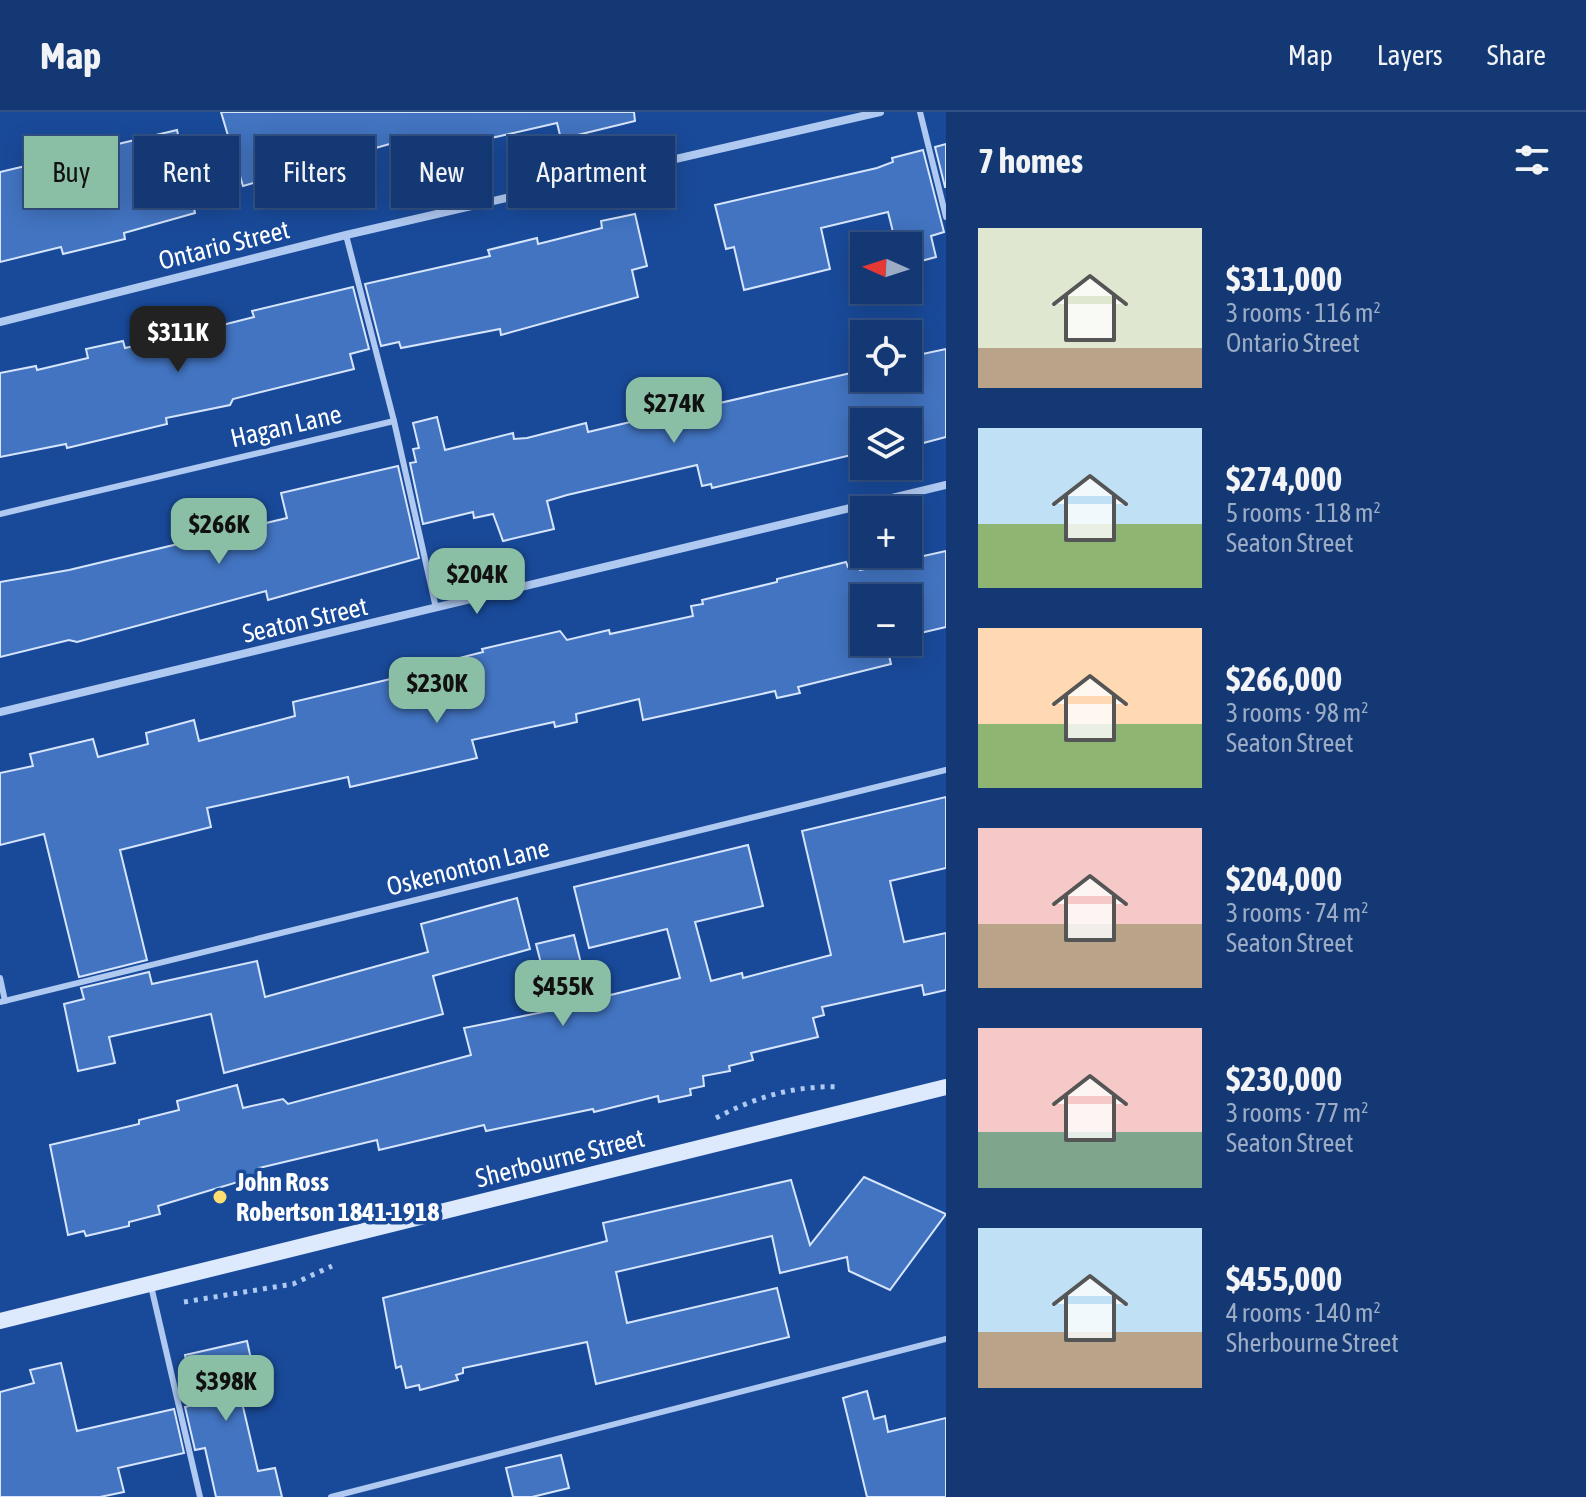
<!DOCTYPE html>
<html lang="en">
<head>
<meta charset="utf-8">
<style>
  :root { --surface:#133874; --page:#20437c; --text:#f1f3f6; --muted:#9dacc5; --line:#325286; --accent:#8abfa5 }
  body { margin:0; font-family:"Asap Condensed",sans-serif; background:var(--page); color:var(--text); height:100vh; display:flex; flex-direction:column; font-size:30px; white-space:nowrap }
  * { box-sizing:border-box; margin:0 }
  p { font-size:26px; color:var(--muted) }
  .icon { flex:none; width:44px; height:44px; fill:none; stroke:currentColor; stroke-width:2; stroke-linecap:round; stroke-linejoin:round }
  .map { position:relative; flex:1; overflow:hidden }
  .sheet { display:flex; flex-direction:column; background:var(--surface); width:640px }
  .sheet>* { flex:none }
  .banner { position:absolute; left:24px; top:24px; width:760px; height:72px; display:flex; gap:16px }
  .needle { width:52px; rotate:273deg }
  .fabs { position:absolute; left:850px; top:120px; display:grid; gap:16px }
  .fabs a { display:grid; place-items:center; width:72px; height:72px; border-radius:0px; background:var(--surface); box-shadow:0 4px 20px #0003,0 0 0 2px var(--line); font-size:40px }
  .price { position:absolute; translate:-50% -68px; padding:0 18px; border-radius:16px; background:var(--accent); color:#111; font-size:26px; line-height:52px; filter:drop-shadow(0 2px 4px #0008) }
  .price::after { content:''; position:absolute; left:50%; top:48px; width:24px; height:18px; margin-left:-12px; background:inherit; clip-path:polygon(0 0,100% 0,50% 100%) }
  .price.selected { background:#222; color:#fff }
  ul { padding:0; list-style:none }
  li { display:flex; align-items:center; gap:24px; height:200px; padding:0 32px }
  li span { display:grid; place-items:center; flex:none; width:224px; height:160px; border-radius:0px; color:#555 }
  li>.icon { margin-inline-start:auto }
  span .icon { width:96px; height:96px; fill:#fffc; stroke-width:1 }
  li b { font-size:34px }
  h2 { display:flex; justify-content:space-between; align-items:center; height:96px; padding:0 32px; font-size:34px }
  .pill { padding:0 28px; border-radius:0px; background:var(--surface); box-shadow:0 4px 20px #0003,0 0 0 2px var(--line); font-size:28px; line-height:72px }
  .pill.selected { background:var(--accent); color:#111 }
  header { display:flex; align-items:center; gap:48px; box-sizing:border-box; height:112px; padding:0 40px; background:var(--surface); border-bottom:2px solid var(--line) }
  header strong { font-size:38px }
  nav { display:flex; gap:44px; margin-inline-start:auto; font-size:28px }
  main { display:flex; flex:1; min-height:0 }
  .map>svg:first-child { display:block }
  .building { fill:#4274c1; stroke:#d6e5fc; stroke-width:2 }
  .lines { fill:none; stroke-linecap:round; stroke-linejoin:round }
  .path { stroke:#afc9f1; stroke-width:5; stroke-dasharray:4 6; stroke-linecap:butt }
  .lane { stroke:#afc9f1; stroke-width:6 }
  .street { stroke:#afc9f1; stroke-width:8 }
  .secondary { stroke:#dde9fc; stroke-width:16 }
  .poi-dot { fill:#ffdd6f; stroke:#194a9a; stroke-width:3 }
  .labels { text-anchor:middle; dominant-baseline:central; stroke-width:7; stroke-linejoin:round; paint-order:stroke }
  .street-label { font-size:26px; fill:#fff; stroke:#194a9a }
  .poi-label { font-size:26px; font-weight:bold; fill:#fff; stroke:#194a9a; text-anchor:start }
</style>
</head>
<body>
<header>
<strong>Map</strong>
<nav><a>Map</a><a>Layers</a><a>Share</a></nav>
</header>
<main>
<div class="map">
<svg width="946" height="1385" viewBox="0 0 946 1385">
  <rect width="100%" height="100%" fill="#194a9a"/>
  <g class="building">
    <polygon points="221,0 634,0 635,9 561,27 557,11 461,33 463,41 399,61 393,31 243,74"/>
    <polygon points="177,18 195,101 124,121 125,127 63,142 61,135 0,150 0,60"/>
    <polygon points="946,32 946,75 945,75 935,35"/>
    <polygon points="923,38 944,120 931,124 936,145 914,151 908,129 896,132 888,100 821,116 830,157 744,178 734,135 726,137 715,93 877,56 893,50 892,46"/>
    <polygon points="635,102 647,154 632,158 638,185 501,223 500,217 401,236 399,230 381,234 365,172 490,144 488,138 537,126 538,132 602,116 601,109"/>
    <polygon points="353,175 369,237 350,242 354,257 233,287 230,293 166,306 167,312 67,336 66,332 0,345 0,261 36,254 37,258 88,246 86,237 123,229 125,236 179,224 254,205 252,199"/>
    <polygon points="946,237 946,325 912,334 908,328 908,310 864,310 864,340 712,376 711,372 702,374 697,353 567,383 547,389 554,417 503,429 493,402 474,406 473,400 423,412 410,351 416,350 413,337 419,336 413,311 437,305 445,338 513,321 514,327 527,326 586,311 588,320 660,303 654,276 682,270 689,298 864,258 864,266 908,266 908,245"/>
    <polygon points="398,354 419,446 268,488 266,479 77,530 69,528 0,545 0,470 69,458 287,406 281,381"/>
    <polygon points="946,439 946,515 908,524 908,486 864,486 864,530 886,530 891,552 798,575 800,581 777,586 775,579 643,608 639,587 576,602 577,610 555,615 554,610 472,628 477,646 350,675 348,665 207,696 211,715 120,738 147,848 79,865 44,722 0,733 0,661 33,654 30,642 93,627 98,645 148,632 146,621 194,608 199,629 295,604 293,590 433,557 432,553 483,540 482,537 560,519 567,528 609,518 610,522 693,504 691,494 703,492 702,488 777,470 777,467 846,450 848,455 859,452 860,458"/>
    <polygon points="946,685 946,756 890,769 904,830 946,821 946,878 924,883 922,873 822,895 824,903 813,906 818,925 751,941 753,948 729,954 730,959 703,964 704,974 690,977 691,983 659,990 658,984 594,1000 593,997 486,1019 484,1013 379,1038 377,1028 259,1056 261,1063 158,1094 160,1102 129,1110 129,1114 86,1124 84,1119 68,1123 50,1033 139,1012 139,1008 179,998 177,989 237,973 243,996 283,987 288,992 471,943 464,916 553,898 536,832 574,823 590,888 680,866 667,817 589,836 574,775 748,733 763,794 695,810 711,869 742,861 743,866 831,843 802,719"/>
    <polygon points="517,786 530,837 433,864 443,902 224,961 211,902 109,925 115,951 78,959 64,892 84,887 81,876 149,860 152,872 257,849 265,885 428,840 421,812"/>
    <polygon points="864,1065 946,1102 890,1178 849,1159 847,1145 780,1161 772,1124 616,1160 627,1211 777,1176 789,1225 596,1272 587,1230 463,1256 463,1261 456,1263 458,1268 420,1278 419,1273 406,1276 401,1254 396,1256 383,1186 607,1129 603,1111 791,1068 810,1133"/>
    <polygon points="247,1229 255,1265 237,1269 258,1359 275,1356 282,1385 216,1385 205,1336 195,1338 185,1295 196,1292 185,1243"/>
    <polygon points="61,1251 77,1319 174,1297 184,1341 118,1356 124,1380 100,1385 0,1385 0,1280 34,1271 30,1258"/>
    <polygon points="867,1279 874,1307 885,1304 888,1320 946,1306 946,1385 867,1385 843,1286"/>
    <polygon points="561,1343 569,1376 532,1385 513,1385 506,1356"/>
  </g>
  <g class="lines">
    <g class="path">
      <path d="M716,1006c39,-21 80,-33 124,-31"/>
      <polyline points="184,1190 293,1172 332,1154"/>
    </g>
    <g class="lane">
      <polyline points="920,0 946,105"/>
      <polyline points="346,123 394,309"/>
      <polyline points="0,402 394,309 436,496"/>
      <polyline points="0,866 5,889"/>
      <polyline points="0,890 946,658"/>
      <polyline points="151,1174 200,1385"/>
      <polyline points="331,1385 946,1227"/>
    </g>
    <g class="street">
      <polyline points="0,210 346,123 880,0"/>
      <polyline points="0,600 946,373"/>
    </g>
    <polyline class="secondary" points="0,1209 946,975"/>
  </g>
  <circle class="poi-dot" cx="220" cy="1085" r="8"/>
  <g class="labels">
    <g class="street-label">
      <text transform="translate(224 133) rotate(-14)">Ontario Street</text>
      <text transform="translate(286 314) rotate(-13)">Hagan Lane</text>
      <text transform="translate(305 508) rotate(-13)">Seaton Street</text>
      <text transform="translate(468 755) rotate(-14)">Oskenonton Lane</text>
      <text transform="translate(560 1046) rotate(-14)">Sherbourne Street</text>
    </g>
    <g class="poi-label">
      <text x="236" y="1070">John Ross<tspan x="236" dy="30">Robertson 1841-1918</tspan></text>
    </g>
  </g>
</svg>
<div class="fabs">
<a><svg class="needle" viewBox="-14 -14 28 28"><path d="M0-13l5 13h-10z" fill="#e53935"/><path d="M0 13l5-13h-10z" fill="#9dacc5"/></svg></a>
<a><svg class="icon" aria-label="locate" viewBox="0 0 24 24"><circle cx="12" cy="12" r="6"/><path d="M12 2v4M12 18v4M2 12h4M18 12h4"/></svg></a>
<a><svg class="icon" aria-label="layers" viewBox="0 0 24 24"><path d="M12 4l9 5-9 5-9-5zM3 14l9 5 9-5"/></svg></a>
<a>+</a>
<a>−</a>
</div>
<b class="price selected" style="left:178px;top:262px">$311K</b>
<b class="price" style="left:674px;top:333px">$274K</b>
<b class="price" style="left:219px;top:454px">$266K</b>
<b class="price" style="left:477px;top:504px">$204K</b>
<b class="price" style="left:437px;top:613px">$230K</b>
<b class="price" style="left:563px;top:916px">$455K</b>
<b class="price" style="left:226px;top:1311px">$398K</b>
<div class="banner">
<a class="pill selected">Buy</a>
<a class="pill">Rent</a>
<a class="pill">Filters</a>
<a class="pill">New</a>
<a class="pill">Apartment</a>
</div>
</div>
<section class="sheet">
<h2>7 homes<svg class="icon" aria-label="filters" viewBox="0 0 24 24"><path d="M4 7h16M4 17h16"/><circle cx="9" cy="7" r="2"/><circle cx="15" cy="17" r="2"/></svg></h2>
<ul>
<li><span style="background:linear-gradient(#dfe7d0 75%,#b9a48a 0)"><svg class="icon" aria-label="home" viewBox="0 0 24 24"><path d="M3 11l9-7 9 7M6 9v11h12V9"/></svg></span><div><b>$311,000</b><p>3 rooms · 116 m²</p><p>Ontario Street</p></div></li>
<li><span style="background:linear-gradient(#bfe0f5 60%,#8fb573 0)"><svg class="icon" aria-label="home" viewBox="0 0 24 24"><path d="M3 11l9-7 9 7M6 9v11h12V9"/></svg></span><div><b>$274,000</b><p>5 rooms · 118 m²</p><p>Seaton Street</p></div></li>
<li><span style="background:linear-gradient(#ffd9b3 60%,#8fb573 0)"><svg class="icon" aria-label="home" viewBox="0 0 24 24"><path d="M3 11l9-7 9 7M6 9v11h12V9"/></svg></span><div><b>$266,000</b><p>3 rooms · 98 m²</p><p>Seaton Street</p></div></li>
<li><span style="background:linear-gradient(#f6c9c9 60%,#b9a48a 0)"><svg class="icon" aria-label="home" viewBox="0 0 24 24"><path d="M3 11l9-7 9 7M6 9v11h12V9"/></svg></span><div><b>$204,000</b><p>3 rooms · 74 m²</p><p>Seaton Street</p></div></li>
<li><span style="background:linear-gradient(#f6c9c9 65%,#7fa58c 0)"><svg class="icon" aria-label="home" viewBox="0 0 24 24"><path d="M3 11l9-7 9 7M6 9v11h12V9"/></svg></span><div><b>$230,000</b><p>3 rooms · 77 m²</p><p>Seaton Street</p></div></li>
<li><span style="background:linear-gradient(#bfe0f5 65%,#b9a48a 0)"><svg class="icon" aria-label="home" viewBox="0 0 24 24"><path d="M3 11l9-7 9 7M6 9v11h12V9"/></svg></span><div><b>$455,000</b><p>4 rooms · 140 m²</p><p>Sherbourne Street</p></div></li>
</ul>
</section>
</main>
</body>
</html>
